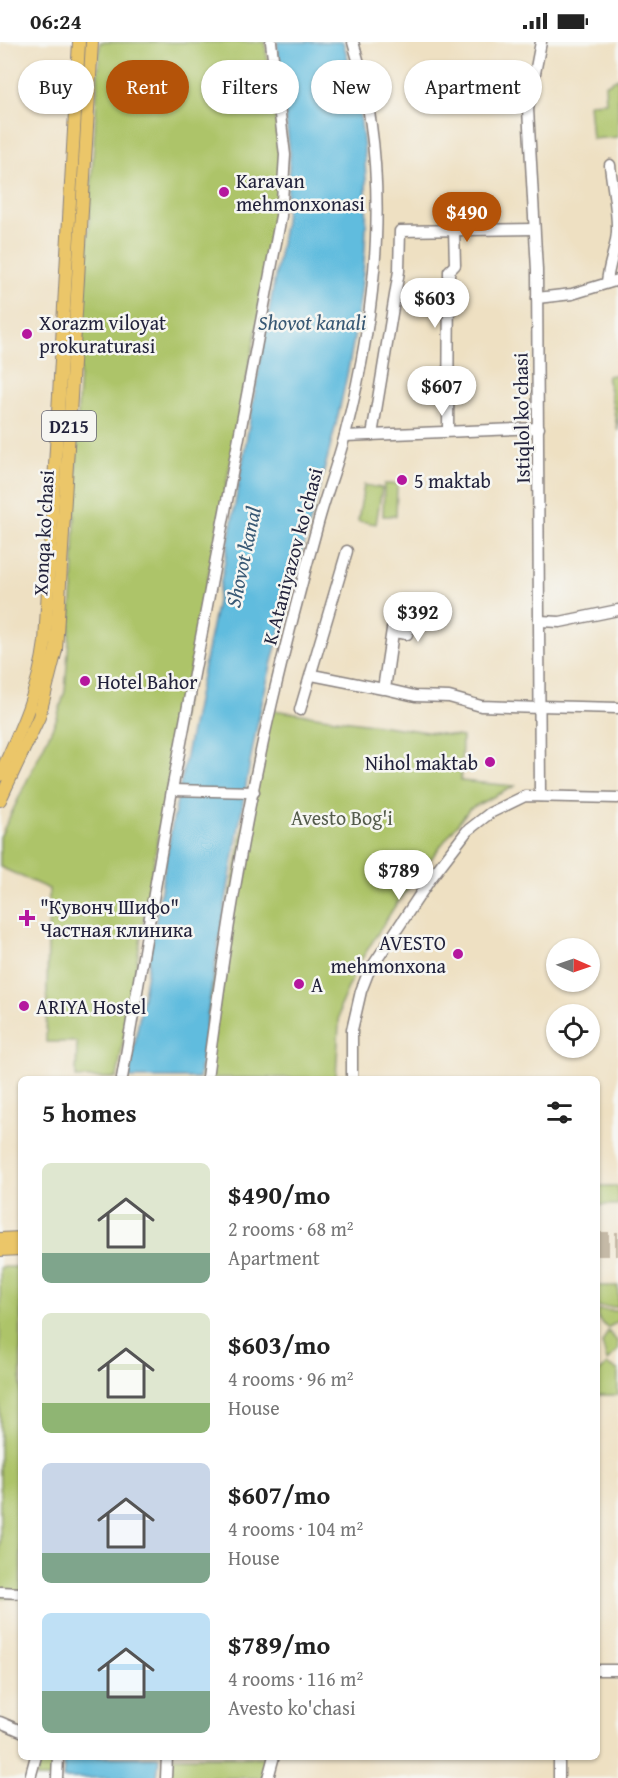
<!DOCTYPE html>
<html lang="en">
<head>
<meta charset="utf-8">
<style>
  :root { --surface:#fff; --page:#f6f6f6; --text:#222; --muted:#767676; --accent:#b45309 }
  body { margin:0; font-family:"Gentium Book Plus",serif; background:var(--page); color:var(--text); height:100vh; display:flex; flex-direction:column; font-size:22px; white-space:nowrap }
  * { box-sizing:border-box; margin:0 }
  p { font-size:20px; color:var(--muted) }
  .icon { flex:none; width:33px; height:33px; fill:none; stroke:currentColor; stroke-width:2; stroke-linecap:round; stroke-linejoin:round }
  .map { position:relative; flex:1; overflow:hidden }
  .side { position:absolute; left:18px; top:1034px; width:582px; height:684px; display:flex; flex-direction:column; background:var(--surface); border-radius:9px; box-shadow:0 2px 4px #0004 }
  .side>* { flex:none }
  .top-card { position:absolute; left:18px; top:18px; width:582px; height:54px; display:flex; gap:12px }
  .needle { width:39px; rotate:92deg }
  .fabs { position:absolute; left:546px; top:896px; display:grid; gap:12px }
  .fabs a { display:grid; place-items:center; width:54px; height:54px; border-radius:50%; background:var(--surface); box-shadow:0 2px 4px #0004; font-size:30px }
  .price { position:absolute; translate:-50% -51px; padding:0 14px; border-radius:21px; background:#fff; color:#222; font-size:20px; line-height:39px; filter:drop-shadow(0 2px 3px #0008) }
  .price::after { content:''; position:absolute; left:50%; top:36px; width:18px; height:14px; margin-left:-9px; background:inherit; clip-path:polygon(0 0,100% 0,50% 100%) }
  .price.current { background:var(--accent); color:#fff }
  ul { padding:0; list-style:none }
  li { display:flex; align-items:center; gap:18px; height:150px; padding:0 24px }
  li span { display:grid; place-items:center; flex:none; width:168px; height:120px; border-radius:9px; color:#555 }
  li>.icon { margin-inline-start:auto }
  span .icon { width:72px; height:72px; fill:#fffc; stroke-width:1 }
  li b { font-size:26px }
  h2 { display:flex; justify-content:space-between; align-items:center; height:72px; padding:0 24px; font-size:26px }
  .pill { padding:0 21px; border-radius:27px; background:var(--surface); box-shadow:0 2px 4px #0004; font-size:21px; line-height:54px }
  .pill.current { background:var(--accent); color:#fff }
  .status { display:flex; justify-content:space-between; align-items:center; height:42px; padding:0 30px; background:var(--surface); direction:ltr }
  .status svg { height:16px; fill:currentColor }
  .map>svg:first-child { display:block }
  .green { fill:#adc469; stroke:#687352; stroke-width:1.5 }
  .water { fill:#60bcde; stroke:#416f8c; stroke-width:1.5 }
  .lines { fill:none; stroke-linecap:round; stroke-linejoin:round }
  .major-tunnel { stroke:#c5baa7; stroke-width:12; stroke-dasharray:12 6; stroke-linecap:butt }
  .minor-casing { stroke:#88817e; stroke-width:13 }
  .major-casing { stroke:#88817e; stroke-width:14 }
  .minor { stroke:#fff; stroke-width:10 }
  .major { stroke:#ebc669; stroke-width:12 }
  .poi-dot { fill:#b5179e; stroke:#f6f6f2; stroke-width:2 }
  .labels { text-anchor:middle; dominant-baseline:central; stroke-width:5; stroke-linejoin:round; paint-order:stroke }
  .shield { fill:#f6f6f2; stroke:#626272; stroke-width:1.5 }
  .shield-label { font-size:18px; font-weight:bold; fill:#22223b }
  .poi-label { font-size:20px; fill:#22223b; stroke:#f6f6f2; text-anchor:start }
  .street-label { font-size:20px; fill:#22223b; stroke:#f6f6f2 }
  .park-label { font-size:20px; fill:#535b4b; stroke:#f6f6f2 }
  .water-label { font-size:21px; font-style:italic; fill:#385874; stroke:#f6f6f2 }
</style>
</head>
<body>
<div class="status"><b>06:24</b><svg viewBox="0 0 49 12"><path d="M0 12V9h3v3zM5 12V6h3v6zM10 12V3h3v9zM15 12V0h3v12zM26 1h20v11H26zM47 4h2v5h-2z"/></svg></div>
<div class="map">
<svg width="618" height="1736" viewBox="0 0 618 1736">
  <rect width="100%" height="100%" fill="#f6f6f2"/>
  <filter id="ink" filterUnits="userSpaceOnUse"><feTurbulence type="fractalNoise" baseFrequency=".0167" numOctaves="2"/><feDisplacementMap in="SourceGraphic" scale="12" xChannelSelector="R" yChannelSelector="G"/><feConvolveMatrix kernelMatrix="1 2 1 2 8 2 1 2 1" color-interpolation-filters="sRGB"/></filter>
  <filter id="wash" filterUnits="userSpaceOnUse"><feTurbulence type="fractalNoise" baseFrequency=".008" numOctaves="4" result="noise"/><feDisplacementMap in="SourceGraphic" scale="24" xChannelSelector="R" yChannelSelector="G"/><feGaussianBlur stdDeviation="1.35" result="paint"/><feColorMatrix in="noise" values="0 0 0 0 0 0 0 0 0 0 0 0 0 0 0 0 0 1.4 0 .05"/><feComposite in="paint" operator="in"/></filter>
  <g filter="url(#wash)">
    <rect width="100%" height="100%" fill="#eee0c2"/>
    <g class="green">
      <polygon points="100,0 265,0 280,112 275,192 161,778 117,1036 76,1036 77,1000 46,1000 49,847 0,825 0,795 57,676 65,649 73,544 78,362"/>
      <polygon points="618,36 618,95 592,97 589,61 606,60 605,43"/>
      <polygon points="618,332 618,389 607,334"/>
      <polygon points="384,442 397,442 396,474 383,474"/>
      <polygon points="364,443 382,446 376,482 358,479"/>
      <polygon points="266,667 462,695 461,739 515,744 469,767 395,864 359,921 340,964 336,1036 202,1036 211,955"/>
      <rect x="597" y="1144" width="21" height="19"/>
      <rect x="0" y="1225" width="21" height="331"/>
      <rect x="597" y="1244" width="21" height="21"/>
      <polygon points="597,1268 618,1269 618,1280 607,1286 597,1275"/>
      <polygon points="608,1289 617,1299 618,1308 607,1319 602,1301"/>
      <polygon points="607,1323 618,1328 618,1353 597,1353 597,1333"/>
      <polygon points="42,1715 55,1715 53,1736 36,1736"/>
      <polygon points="165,1715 267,1715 263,1736 163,1736"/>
    </g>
    <g class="water">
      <path d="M277,0h66c70,223 -33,448 -82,665 -10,45 -17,90 -25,136 -14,78 -28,156 -37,235h-70l42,-247 55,-275 59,-335 5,-67z"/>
      <polygon points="65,1715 159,1715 157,1736 63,1736"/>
    </g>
  </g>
  <g filter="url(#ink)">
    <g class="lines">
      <g class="major-tunnel">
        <polyline points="597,1196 618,1196"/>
        <polyline points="597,1208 618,1208"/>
      </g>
      <defs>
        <g id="minor">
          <path d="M607,241c1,-18 9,-33 10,-51 1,-21 -5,-46 -7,-67"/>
          <polyline points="537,256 572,252 618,238"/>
          <polyline points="448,389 449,229 455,223 454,187"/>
          <polyline points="372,393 399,229 400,189 534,187"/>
          <polyline points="345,394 539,386"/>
          <polyline points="540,579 560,580 618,568"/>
          <polyline points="312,633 383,647 393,581 409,584 407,592 393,590 385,647 415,654 449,655 481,664 540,666"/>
          <polyline points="540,664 618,666"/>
          <polyline points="300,668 347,509"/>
          <polyline points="172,748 254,750"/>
          <polyline points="540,754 537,228 528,67 541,0"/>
          <polyline points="122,1036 172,748 281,174 285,113 271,0"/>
          <path d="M207,1036c16,-126 36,-253 65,-376 14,-59 29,-117 45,-175 8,-31 20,-61 28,-92 33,-128 47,-264 8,-393"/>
          <polyline points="352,1036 352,988 361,949 368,931 431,836 467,789 490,771 525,754 618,756"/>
          <polyline points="0,1550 21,1551"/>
          <polyline points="597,1628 618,1628"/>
          <polyline points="0,1680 21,1689"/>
          <polyline points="30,1736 36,1714"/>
          <polyline points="57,1736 58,1714"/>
          <polyline points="166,1736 167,1714"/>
          <polyline points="268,1736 274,1714"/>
          <polyline points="559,1736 559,1714"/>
        </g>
        <g id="major">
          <path d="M0,733c20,-44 39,-85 45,-133l34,-600"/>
          <polyline points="0,758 39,675 56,608 92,0"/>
          <polyline points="0,1197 21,1196"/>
          <polyline points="0,1208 21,1207"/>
        </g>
      </defs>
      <use href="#minor" class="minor-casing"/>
      <use href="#major" class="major-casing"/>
      <use href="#minor" class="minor"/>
      <use href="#major" class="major"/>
    </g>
  </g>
  <g class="poi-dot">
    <circle cx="224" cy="150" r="6"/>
    <circle cx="27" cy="292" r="6"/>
    <circle cx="402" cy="438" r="6"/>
    <circle cx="85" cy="639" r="6"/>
    <circle cx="490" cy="720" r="6"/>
    <path d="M24 867h6v6h6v6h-6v6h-6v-6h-6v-6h6z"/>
    <circle cx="458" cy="912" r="6"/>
    <circle cx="299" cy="942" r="6"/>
    <circle cx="24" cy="964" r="6"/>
  </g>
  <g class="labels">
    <rect class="shield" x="42" y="369" width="54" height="30" rx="4.5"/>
    <g class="shield-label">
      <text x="69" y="384">D215</text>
    </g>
    <g class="poi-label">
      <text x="236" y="138">Karavan<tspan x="236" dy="23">mehmonxonasi</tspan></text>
      <text x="39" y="280">Xorazm viloyat<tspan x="39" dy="23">prokuraturasi</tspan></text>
      <text x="414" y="438">5 maktab</text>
      <text x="97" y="639">Hotel Bahor</text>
      <text x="478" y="720" text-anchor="end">Nihol maktab</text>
      <text x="40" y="864">"Кувонч Шифо"<tspan x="40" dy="23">Частная клиника</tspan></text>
      <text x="446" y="900" text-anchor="end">AVESTO<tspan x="446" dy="23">mehmonxona</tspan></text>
      <text x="311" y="942">A</text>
      <text x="36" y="964">ARIYA Hostel</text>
    </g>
    <g class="street-label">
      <text transform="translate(521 376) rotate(-91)">Istiqlol ko'chasi</text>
      <text transform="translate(43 491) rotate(-87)">Xonqa ko'chasi</text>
      <text transform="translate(292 514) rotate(-75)">K.Ataniyazov ko'chasi</text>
    </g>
    <g class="park-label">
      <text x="342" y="775">Avesto Bog'i</text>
    </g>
    <g class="water-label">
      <text x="312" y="280">Shovot kanali</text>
      <text transform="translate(243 515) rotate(-78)">Shovot kanal</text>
    </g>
  </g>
</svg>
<div class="fabs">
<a><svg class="needle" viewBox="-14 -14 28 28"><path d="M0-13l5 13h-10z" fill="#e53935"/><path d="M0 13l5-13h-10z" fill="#767676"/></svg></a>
<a><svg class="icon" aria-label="locate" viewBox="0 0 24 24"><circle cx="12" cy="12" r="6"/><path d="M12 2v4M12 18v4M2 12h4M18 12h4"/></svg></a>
</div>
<b class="price current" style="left:467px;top:201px">$490</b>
<b class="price" style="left:435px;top:287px">$603</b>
<b class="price" style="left:442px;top:375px">$607</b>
<b class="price" style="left:418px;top:601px">$392</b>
<b class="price" style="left:399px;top:859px">$789</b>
<div class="top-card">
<a class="pill">Buy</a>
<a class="pill current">Rent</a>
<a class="pill">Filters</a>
<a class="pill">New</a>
<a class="pill">Apartment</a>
</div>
<section class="side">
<h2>5 homes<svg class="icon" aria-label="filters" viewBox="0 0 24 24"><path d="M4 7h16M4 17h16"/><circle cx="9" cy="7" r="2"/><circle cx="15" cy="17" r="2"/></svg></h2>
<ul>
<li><span style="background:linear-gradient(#dfe7d0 75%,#7fa58c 0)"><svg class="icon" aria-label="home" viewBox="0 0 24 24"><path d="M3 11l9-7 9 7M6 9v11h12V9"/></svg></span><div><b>$490/mo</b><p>2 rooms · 68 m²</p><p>Apartment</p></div></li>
<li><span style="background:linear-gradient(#dfe7d0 75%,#8fb573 0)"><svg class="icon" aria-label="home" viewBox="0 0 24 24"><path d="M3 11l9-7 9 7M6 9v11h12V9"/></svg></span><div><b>$603/mo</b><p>4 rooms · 96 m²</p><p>House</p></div></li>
<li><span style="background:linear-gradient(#c9d6e8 75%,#7fa58c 0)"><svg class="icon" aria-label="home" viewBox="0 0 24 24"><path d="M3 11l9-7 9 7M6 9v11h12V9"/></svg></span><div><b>$607/mo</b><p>4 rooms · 104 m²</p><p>House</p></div></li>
<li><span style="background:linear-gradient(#bfe0f5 65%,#7fa58c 0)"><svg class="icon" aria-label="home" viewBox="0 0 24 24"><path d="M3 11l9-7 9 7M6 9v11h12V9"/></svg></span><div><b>$789/mo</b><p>4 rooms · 116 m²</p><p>Avesto ko'chasi</p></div></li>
</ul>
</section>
</div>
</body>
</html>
